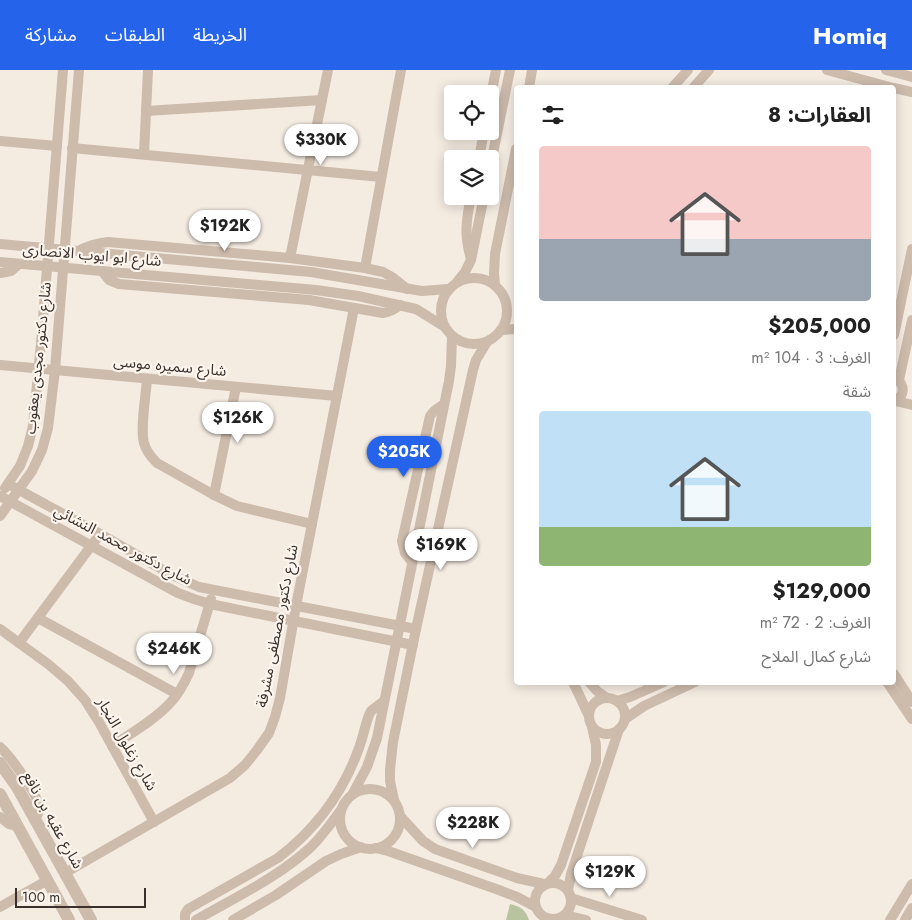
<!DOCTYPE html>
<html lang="ar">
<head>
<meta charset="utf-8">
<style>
  :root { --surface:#fff; --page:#f6f6f6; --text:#222; --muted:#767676; --accent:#2563eb }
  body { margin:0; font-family:Jost,"Noto Sans Arabic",sans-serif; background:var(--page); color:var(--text); direction:rtl; height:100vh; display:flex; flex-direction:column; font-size:19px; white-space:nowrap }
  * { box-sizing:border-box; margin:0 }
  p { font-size:16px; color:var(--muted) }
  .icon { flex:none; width:28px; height:28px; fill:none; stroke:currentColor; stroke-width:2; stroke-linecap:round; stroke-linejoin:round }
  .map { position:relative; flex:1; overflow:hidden; direction:ltr }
  .details { position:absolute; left:514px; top:15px; width:382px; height:600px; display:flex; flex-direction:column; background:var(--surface); border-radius:5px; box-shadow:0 2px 12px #0003; direction:rtl }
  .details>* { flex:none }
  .controls { position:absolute; left:444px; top:15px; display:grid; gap:10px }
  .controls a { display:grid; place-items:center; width:55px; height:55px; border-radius:5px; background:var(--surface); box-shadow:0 2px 12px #0003; font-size:25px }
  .scale { position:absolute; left:15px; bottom:12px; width:131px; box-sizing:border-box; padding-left:5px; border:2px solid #3b302b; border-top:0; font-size:14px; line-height:18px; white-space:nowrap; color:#3b302b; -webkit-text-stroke:4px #fbf5ee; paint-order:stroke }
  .price { position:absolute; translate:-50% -42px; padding:0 11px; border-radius:18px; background:#fff; color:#222; font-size:16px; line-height:32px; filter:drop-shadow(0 1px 2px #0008) }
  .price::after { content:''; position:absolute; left:50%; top:30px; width:15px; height:11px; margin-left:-8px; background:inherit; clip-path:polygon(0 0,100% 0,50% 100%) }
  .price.selected { background:var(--accent); color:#fff }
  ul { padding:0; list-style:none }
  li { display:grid; align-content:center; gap:10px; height:265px; padding:0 25px }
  li span { display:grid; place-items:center; height:155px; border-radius:5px; color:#555 }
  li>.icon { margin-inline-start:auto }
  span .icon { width:90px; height:90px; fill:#fffc; stroke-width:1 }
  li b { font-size:21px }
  h2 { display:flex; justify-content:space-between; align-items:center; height:60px; padding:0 25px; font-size:21px }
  header { display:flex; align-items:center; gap:30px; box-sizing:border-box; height:70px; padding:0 25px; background:var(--accent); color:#fff }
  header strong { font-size:24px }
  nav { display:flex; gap:28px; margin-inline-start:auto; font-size:18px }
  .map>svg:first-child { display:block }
  .green { fill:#b8c4a0 }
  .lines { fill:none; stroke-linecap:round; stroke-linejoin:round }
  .minor { stroke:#cdbbac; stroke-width:10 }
  .tertiary { stroke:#cdbbac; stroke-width:12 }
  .labels { text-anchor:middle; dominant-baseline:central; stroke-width:4.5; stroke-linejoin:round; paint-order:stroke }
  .street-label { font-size:15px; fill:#3b302b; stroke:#fbf5ee }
</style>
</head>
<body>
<header>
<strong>Homiq</strong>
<nav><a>الخريطة</a><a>الطبقات</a><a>مشاركة</a></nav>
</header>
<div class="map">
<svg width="912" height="850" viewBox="0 0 912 850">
  <rect width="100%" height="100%" fill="#f4ebe1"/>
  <path class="green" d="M510,834c11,3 15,5 19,16h-23z"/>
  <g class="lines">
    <g class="minor">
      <polyline points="827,0 893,18"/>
      <polyline points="886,0 912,7"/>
      <polyline points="529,18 532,0"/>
      <polyline points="672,18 688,0"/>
      <polyline points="693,18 709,0"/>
      <polyline points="894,18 912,22"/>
      <polyline points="490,31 496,0"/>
      <polyline points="146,41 322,30"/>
      <polyline points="0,71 57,76"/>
      <polyline points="72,78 381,107"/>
      <polyline points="144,84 148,0"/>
      <polyline points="479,89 484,61"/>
      <polyline points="490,98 510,0"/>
      <polyline points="0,174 311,202 422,221 449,219"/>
      <path d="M78,181c10,-5 19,-8 30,-9l182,16 75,10 18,4 9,5 15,12"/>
      <polyline points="290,188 328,0"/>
      <path d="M471,189c-7,-24 -5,-38 0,-63"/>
      <polyline points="0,192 316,220 358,226 416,239 445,257"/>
      <polyline points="365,198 401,0"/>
      <path d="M102,201l7,9 10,4 190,16 74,13c7,-1 11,-3 17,-8"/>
      <polyline points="0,203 11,201 19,194"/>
      <circle cx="474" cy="241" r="33"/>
      <polyline points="457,212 465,202 471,190 484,126"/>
      <polyline points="495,214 494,204 495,184 516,79"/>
      <polyline points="501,260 516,259"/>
      <polyline points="894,265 912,179"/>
      <polyline points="0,295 337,326"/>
      <path d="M147,309c-1,16 -7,49 -3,64 2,8 7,14 13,20l57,32 23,11 75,18"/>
      <polyline points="899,310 912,250"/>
      <polyline points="896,331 912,335"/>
      <path d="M894,332c11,-6 12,-17 1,-24"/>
      <polyline points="8,414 100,464 172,505 199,517 416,559"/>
      <polyline points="5,418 20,396 28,376 33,356 41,273 63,0"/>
      <polyline points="214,425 236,317"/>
      <polyline points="0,426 178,523 194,529 210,534 413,575"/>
      <polyline points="0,446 32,401 42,380 48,358 55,300 79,0"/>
      <polyline points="412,492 405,483 402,471 430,346 434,341 444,334"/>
      <polyline points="38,548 177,624"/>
      <polyline points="0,559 48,594 68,611 85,630 99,652 154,752"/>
      <polyline points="19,573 100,464"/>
      <polyline points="894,604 912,632"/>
      <polyline points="573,612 589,646"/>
      <polyline points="589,612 597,621 607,628"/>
      <polyline points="887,612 912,649"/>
      <circle cx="607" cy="646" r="18"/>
      <polyline points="617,631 630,627 664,612"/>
      <polyline points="625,649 644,636 695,612"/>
      <path d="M112,676c18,-12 44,-27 58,-43 8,-8 14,-19 19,-30l22,-74"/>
      <path d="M0,677c11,10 38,47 39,61 0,5 -2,8 -4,12"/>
      <circle cx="370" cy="749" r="30"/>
      <polyline points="352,725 367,697 377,668 449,311 451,296 452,266"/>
      <polyline points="394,730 390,711 390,700 393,672 416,559 473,300 476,290 487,272"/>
      <polyline points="400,746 423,771 435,779 517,808 544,814"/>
      <polyline points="0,747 9,754 18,756"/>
      <polyline points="376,778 388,781 499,820 517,827 536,837"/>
      <polyline points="65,803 230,708 245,695 257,680 269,663 275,647 280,628 296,536 354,238"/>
      <circle cx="553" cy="831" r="18"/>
      <polyline points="548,813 555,806 561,795 596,692 596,675 592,657"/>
      <polyline points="568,821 571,804 619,659"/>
      <polyline points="571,828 642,850"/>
      <polyline points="0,837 48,810"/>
      <polyline points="565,845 586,850"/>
      <path d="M185,850v-6l3,-5 90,-51c38,-29 65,-65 81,-110 4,-11 6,-22 10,-33l2,-4 13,-10"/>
      <path d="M196,850c40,-23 83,-43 116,-74 11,-11 20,-24 29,-36"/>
      <polyline points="233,850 276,825 326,791 341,784 361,777"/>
      <polyline points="890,850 912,814"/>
      <polyline points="905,850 912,838"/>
    </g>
    <g class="tertiary">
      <polyline points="0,693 17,717 91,850"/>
      <polyline points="0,724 69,850"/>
    </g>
  </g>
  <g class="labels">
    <g class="street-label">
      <text transform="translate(92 185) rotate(5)">شارع ابو ايوب الانصارى</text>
      <text transform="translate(38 288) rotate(-84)">شارع دكتور مجدى يعقوب</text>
      <text transform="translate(170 296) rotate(5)">شارع سميره موسى</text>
      <text transform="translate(123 475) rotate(28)">شارع دكتور محمد النشائي</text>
      <text transform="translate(277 556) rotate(-79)">شارع دكتور مصطفى مشرفة</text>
      <text transform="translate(127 674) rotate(60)">شارع زغلول النجار</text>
      <text transform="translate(53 750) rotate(61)">شارع عقبه بن نافع</text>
    </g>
  </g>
</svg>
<div class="controls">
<a><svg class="icon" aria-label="locate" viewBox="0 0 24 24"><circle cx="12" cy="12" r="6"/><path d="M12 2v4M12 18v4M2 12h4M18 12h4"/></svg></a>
<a><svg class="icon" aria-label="layers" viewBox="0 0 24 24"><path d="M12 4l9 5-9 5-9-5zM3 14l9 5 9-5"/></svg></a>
</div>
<div class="scale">100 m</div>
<b class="price" style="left:321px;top:96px">$330K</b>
<b class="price" style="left:225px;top:182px">$192K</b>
<b class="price" style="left:238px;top:374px">$126K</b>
<b class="price selected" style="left:404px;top:408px">$205K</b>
<b class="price" style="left:441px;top:501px">$169K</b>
<b class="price" style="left:174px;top:605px">$246K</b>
<b class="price" style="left:473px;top:779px">$228K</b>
<b class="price" style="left:610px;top:828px">$129K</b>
<section class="details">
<h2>العقارات: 8<svg class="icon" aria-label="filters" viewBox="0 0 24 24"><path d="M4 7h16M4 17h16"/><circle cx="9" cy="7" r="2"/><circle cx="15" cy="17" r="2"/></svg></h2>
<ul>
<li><span style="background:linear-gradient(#f6c9c9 60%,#9aa5b1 0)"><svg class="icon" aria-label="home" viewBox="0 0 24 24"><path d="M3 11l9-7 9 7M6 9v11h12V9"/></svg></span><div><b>$205,000</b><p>الغرف: 3 · 104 m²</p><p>شقة</p></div></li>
<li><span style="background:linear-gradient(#bfe0f5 75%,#8fb573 0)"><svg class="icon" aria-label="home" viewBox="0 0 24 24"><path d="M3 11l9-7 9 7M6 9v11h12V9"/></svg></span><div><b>$129,000</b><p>الغرف: 2 · 72 m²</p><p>شارع كمال الملاح</p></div></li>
</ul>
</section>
</div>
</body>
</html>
